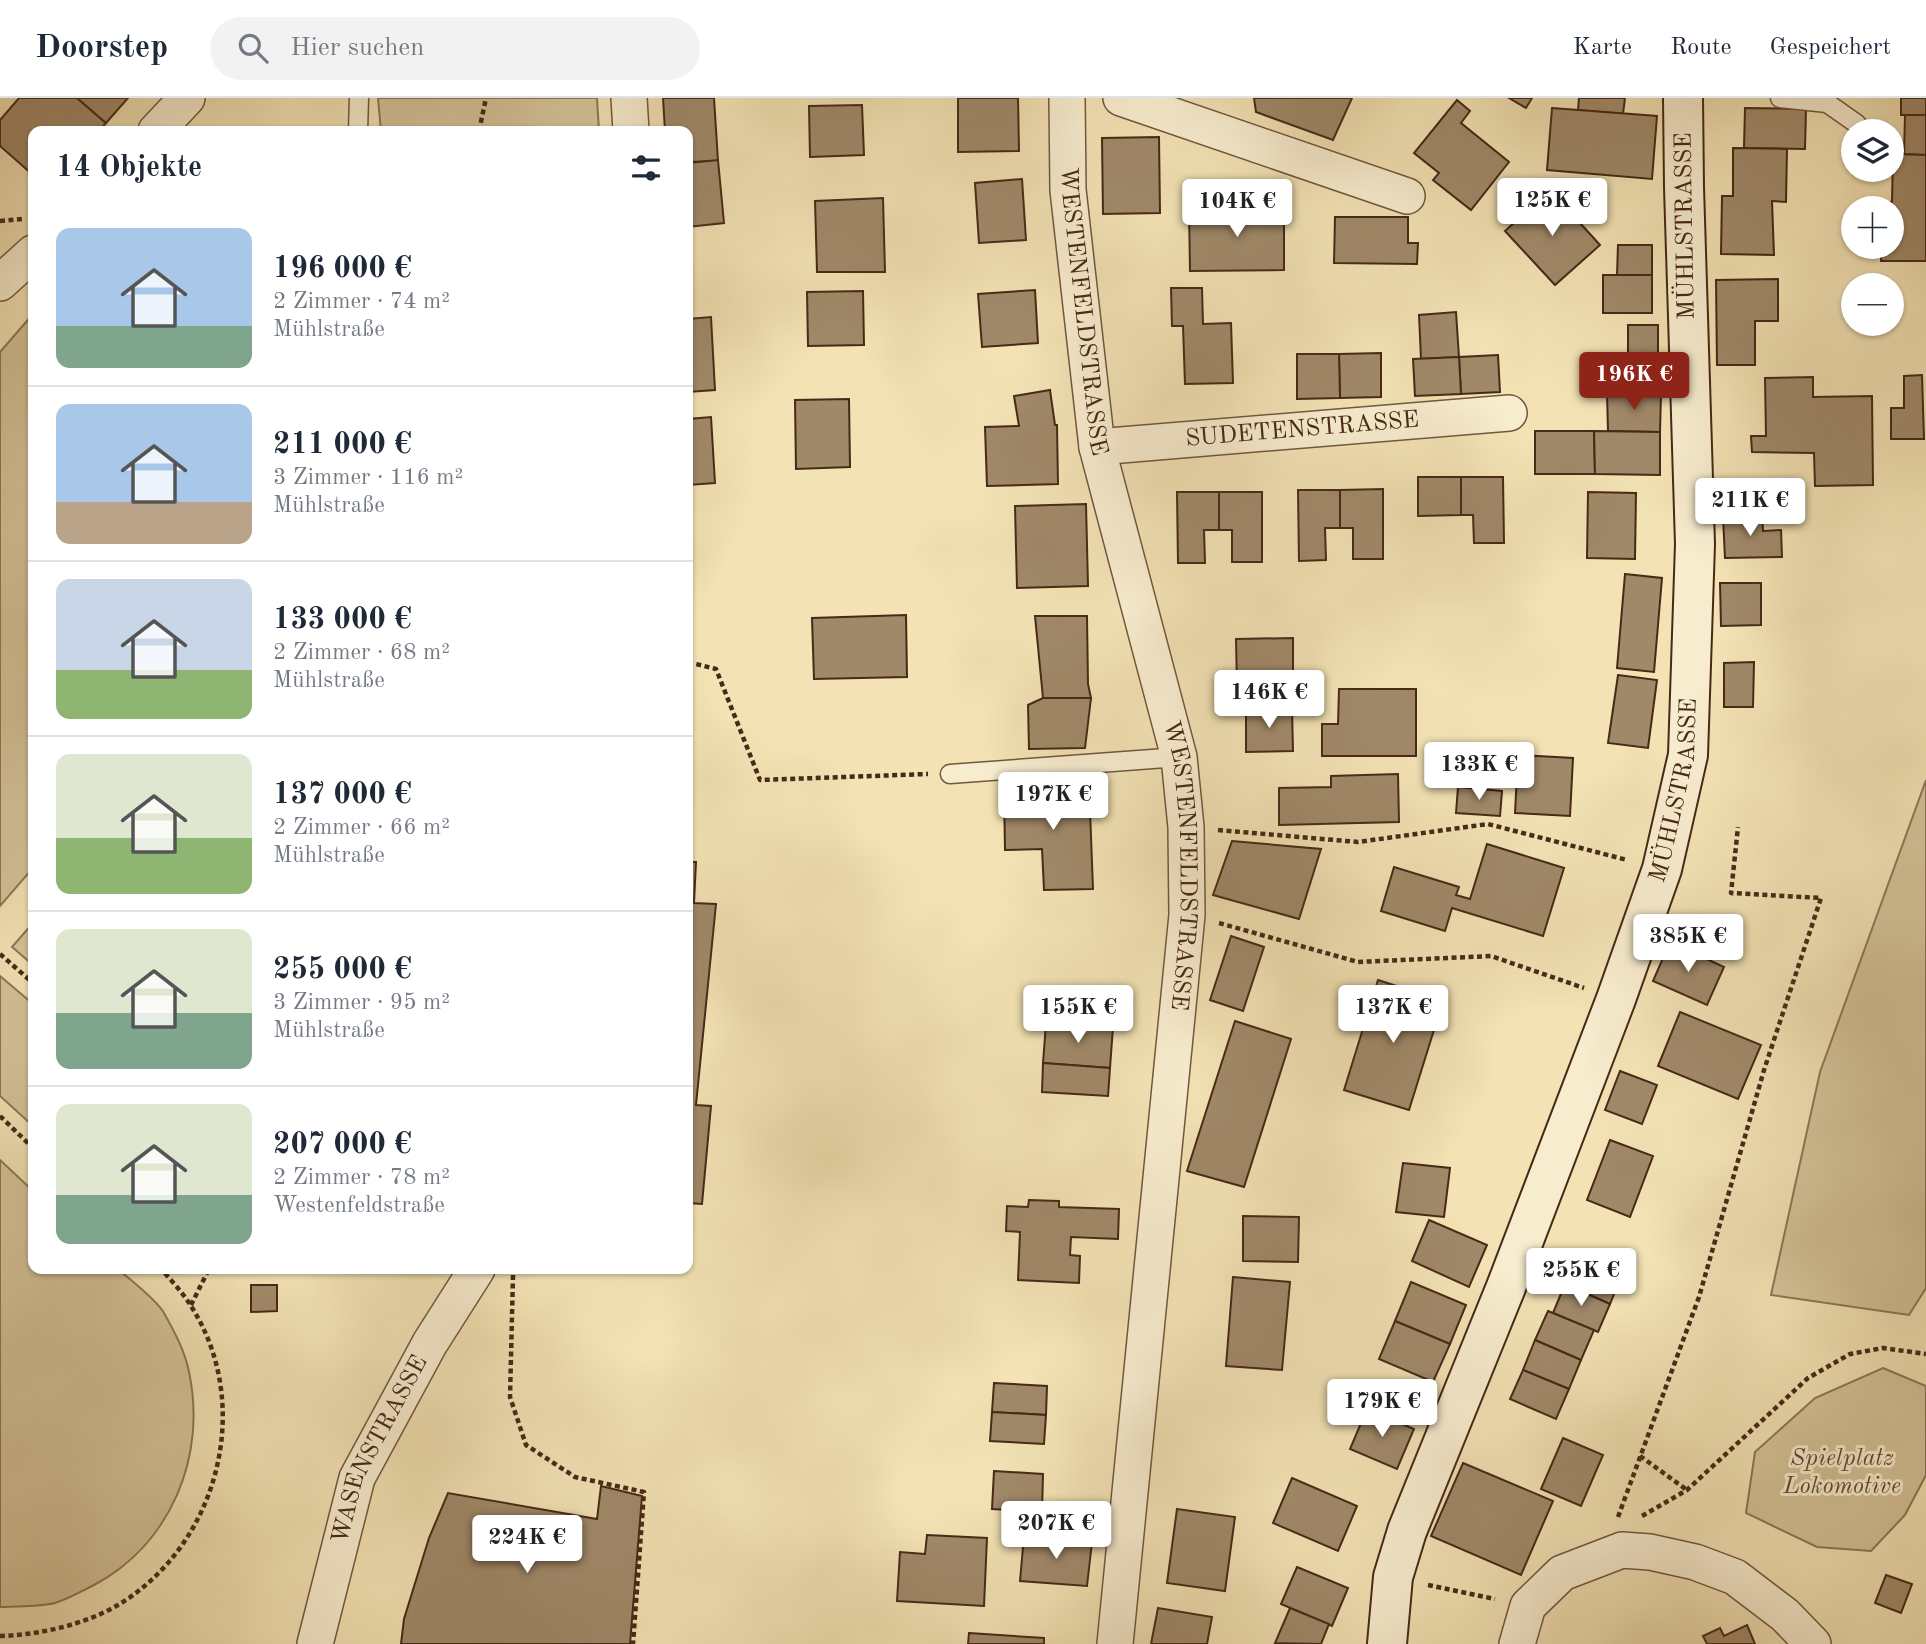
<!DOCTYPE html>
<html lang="de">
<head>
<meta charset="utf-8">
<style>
  :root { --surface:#fff; --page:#f2f2f3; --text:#1f2937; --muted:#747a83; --line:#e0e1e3; --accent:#8f2418 }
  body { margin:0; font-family:"Old Standard TT",serif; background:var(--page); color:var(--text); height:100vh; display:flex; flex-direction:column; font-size:26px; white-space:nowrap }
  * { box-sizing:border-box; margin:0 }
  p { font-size:23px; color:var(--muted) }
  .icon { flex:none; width:38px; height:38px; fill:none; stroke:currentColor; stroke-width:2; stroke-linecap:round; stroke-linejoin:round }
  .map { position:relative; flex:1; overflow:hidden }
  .drawer { position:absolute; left:28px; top:28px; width:665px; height:1148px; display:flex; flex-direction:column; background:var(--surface); border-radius:14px; box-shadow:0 2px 5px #0004 }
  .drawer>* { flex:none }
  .tools { position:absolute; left:1841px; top:21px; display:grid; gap:14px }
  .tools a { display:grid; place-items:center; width:63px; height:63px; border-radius:50%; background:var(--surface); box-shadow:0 2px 5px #0004; font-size:35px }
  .price { position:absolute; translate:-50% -60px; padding:0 16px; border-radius:7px; background:#fff; color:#222; font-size:23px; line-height:46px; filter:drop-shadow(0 2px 4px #0008) }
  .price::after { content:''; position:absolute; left:50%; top:42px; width:21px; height:16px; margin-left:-10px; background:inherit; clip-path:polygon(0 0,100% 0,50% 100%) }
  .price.active { background:var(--accent); color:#fff }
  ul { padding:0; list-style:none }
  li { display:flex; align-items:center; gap:21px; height:175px; padding:0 28px }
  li+li { border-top:2px solid var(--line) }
  li span { display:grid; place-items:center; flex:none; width:196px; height:140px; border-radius:14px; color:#555 }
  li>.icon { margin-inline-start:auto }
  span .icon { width:84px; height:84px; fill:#fffc; stroke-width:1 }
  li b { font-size:30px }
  h2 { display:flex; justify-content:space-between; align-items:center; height:84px; padding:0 28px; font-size:30px }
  header { display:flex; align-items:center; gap:42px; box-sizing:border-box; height:98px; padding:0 35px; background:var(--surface); border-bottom:2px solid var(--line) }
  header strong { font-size:33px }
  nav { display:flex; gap:38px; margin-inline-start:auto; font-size:24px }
  .search { width:490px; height:63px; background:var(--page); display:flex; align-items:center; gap:18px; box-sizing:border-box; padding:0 24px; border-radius:38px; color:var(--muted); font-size:26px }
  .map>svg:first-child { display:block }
  .green { fill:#d5c399; stroke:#8e7658; stroke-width:2 }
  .building { fill:#a08969; stroke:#472917; stroke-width:2 }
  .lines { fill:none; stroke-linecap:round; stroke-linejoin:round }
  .lane-casing { stroke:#72573e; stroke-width:21 }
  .street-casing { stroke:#72573e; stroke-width:38 }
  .secondary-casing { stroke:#472917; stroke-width:42 }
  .path { stroke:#472917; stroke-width:4.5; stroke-dasharray:5 3.5; stroke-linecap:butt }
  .lane { stroke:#f7ecce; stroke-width:18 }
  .street { stroke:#f7ecce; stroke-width:35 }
  .secondary { stroke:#f7ecce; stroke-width:38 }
  .labels { text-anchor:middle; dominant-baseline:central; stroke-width:6; stroke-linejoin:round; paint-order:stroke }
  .street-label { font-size:24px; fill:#472917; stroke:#f7ecce }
  .park-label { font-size:24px; font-style:italic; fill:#634831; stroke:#f7ecce }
</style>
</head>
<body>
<header>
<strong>Doorstep</strong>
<div class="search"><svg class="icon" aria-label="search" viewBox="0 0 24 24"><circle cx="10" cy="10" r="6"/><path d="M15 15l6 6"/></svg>Hier suchen</div>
<nav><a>Karte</a><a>Route</a><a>Gespeichert</a></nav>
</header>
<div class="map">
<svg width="1926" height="1546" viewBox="0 0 1926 1546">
  <rect width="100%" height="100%" fill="#f2e2b4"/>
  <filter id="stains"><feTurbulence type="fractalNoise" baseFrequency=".00286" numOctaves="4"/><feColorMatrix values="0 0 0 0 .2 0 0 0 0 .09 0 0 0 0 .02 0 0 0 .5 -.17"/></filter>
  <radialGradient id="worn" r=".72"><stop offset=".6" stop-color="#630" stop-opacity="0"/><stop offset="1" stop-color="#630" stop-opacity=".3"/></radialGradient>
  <g class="green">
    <polygon points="378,0 597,0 599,33 381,33"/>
    <polygon points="33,216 33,770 0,808 0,254"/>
    <polygon points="1926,682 1926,1190 1909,1217 1771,1197 1820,974"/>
    <polygon points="33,825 33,867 12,849"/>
    <polygon points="0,878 33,906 33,1028 0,998"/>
    <path d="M0,1062l33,31v78h85c12,11 38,30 46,44 10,18 21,38 25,59 18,84 -18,172 -95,213 -12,6 -26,14 -39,18 -16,4 -36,3 -53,4h-2z"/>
    <polygon points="1883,1270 1926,1288 1926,1377 1905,1417 1871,1453 1817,1449 1746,1415 1755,1354 1815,1300"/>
  </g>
  <g class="building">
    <polygon points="19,0 77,0 106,25 99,33 33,33 33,77 0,48 0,22"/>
    <polygon points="77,0 128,0 106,25"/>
    <polygon points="663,0 714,0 718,63 688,64 688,33 665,33"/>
    <polygon points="958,0 1018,0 1019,53 958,54"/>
    <polygon points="1254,0 1352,0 1333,42 1256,14"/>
    <polygon points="1509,0 1532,0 1526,10"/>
    <polygon points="1579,0 1625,0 1623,16 1578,12"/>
    <rect x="1901" y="0" width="25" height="17"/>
    <polygon points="1457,2 1470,13 1461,25 1509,64 1471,112 1433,82 1439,75 1414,55"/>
    <polygon points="862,7 864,57 810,59 809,8"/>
    <polygon points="1552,10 1657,18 1652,81 1547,72"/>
    <polygon points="1745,10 1806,11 1805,51 1744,50"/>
    <polygon points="1905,17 1926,17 1926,57 1904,56"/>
    <polygon points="1159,39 1160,115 1103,116 1102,40"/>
    <polygon points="1733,50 1787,51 1786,104 1772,103 1774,157 1721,156 1722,98 1733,98"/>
    <polygon points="1893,56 1926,57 1926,163 1881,163 1881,149 1892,149 1892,110 1882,110 1882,104 1892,104"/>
    <polygon points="718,62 724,125 688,129 688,65"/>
    <polygon points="1022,81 1026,142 979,145 975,85"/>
    <polygon points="1550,92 1600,147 1555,187 1505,133"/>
    <polygon points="883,100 885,174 817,174 815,103"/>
    <polygon points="1284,110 1284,172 1190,173 1189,111"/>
    <polygon points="1335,119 1408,119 1408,145 1418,145 1417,166 1334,165"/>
    <polygon points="1618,147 1652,147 1652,177 1617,177"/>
    <rect x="1603" y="177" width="49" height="38"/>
    <polygon points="1778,181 1778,223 1755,223 1755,267 1717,267 1716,182"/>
    <polygon points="1171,190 1202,190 1203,226 1231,225 1233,285 1185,286 1183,228 1172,228"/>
    <polygon points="1035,192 1038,245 982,249 978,196"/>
    <polygon points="863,193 864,247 808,248 807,194"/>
    <polygon points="1456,214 1459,259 1421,261 1419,217"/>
    <polygon points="711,219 715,292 688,294 688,221"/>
    <polygon points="1628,227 1658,227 1658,286 1628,287"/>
    <polygon points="1381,255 1381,299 1340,300 1339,256"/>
    <polygon points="1297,256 1339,256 1340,300 1297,301"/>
    <polygon points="1498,257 1500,294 1461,296 1459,259"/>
    <polygon points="1459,259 1461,296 1415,298 1413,261"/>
    <polygon points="1922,277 1924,341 1891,341 1891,310 1904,310 1904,278"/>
    <polygon points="1813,279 1813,299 1872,298 1873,387 1815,388 1814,355 1752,354 1751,338 1766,338 1765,280"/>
    <polygon points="1050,292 1055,327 1057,327 1058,386 987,388 985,329 1019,328 1014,298"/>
    <polygon points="1607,295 1661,295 1660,334 1608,333"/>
    <polygon points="849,301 850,369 796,371 795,302"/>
    <polygon points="711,319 715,385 688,387 688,321"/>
    <polygon points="1535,333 1594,333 1595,376 1535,376"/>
    <polygon points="1594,333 1660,334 1660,377 1595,376"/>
    <polygon points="1418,379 1461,379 1461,417 1418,418"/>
    <polygon points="1461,379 1503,379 1504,445 1474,445 1473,417 1461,417"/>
    <polygon points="1383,391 1383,461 1353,461 1353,430 1340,430 1340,392"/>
    <polygon points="1298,392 1340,392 1340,430 1325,430 1326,462 1299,463"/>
    <polygon points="1177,394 1219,394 1219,432 1204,432 1205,465 1178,465"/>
    <polygon points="1219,394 1262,394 1262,464 1232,464 1232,432 1219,432"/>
    <polygon points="1588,394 1636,395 1635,461 1587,460"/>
    <polygon points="1086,406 1088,488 1017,490 1015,408"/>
    <polygon points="1762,417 1763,433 1781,432 1782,459 1725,460 1723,419"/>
    <polygon points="1625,476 1662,480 1654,574 1617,570"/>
    <polygon points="1720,485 1761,485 1761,527 1721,528"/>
    <polygon points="906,517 907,579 814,581 812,520"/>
    <polygon points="1035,518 1087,518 1088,586 1091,600 1043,600"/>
    <polygon points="1293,540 1293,590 1237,590 1236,541"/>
    <polygon points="1754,564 1753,609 1724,609 1724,565"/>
    <polygon points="1618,577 1657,582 1648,650 1608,645"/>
    <polygon points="1339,591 1416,591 1416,658 1322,658 1322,626 1338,626"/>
    <polygon points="1043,600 1091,600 1085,650 1029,651 1028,607"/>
    <polygon points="1292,610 1293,653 1246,654 1246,611"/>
    <polygon points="1518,657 1573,660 1570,718 1515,715"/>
    <polygon points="1398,676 1399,724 1279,727 1279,690 1331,689 1331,678"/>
    <polygon points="1089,686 1093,791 1044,792 1042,751 1005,752 1004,692 1041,692 1041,688"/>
    <polygon points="1458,689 1502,693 1500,718 1456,715"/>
    <polygon points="1232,743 1321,751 1299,821 1213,797"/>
    <polygon points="1487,746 1564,770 1543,838 1452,810 1445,833 1381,813 1394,769 1459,789 1456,797 1470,801"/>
    <polygon points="688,764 696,764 694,805 716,806 696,1007 711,1008 702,1106 688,1105"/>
    <polygon points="1231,838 1264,849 1243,913 1210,902"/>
    <polygon points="1670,844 1724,869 1707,907 1653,883"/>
    <polygon points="1378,882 1443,903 1409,1012 1344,992"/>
    <polygon points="1680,914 1761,947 1738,1001 1658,968"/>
    <polygon points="1235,923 1291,941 1244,1089 1187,1073"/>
    <polygon points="1046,925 1113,929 1110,970 1043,965"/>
    <polygon points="1043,965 1110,970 1108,998 1042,994"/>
    <polygon points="1620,973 1657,987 1642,1026 1605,1012"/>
    <polygon points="1610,1042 1653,1058 1630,1119 1587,1102"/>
    <polygon points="1403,1065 1450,1070 1444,1119 1396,1114"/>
    <polygon points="1029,1102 1059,1103 1059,1109 1119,1111 1118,1141 1071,1139 1070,1157 1080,1158 1079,1185 1018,1182 1020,1134 1006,1133 1007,1108 1028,1109"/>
    <polygon points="1243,1118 1299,1119 1298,1164 1243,1163"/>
    <polygon points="1429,1122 1487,1147 1469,1189 1412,1163"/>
    <polygon points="1578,1157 1622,1176 1610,1206 1565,1186"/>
    <polygon points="1233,1179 1290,1184 1282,1272 1226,1268"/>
    <polygon points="1411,1184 1466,1207 1450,1246 1395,1223"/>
    <polygon points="1565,1186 1610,1206 1598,1234 1553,1215"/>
    <polygon points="251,1187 277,1187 277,1213 251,1214"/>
    <polygon points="1548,1213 1594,1232 1581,1262 1535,1242"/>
    <polygon points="1395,1223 1450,1246 1433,1284 1379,1261"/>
    <polygon points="1535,1242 1581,1262 1569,1291 1523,1272"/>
    <polygon points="1523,1272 1569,1291 1556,1321 1510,1301"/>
    <polygon points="994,1285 1047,1288 1046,1317 992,1314"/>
    <polygon points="1367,1311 1414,1331 1397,1371 1350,1351"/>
    <polygon points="992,1314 1046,1317 1044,1346 990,1343"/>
    <polygon points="1563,1340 1603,1357 1581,1408 1541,1391"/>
    <polygon points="1463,1365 1553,1403 1521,1477 1431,1438"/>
    <polygon points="994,1373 1043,1376 1042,1414 992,1411"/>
    <polygon points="1292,1380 1357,1408 1338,1453 1273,1425"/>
    <polygon points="601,1388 642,1398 630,1546 401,1546 404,1521 429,1440 448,1395 597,1421"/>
    <polygon points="1177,1411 1235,1419 1225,1493 1167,1485"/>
    <polygon points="927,1437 987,1440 984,1508 897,1503 900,1454 925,1456"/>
    <polygon points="1024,1438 1092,1444 1087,1488 1020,1483"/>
    <polygon points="1297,1469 1348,1490 1332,1528 1281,1506"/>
    <polygon points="1886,1477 1912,1486 1901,1515 1875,1505"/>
    <polygon points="1158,1510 1212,1519 1207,1546 1151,1546"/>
    <polygon points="1290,1510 1329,1526 1321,1546 1275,1545"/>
    <polygon points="1747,1527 1755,1546 1707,1546 1703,1538 1720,1530 1724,1538"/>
    <polygon points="969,1535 1044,1540 1044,1546 968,1546"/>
  </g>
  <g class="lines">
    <defs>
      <g id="lane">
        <polyline points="1780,0 1827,5 1857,26"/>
        <polyline points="358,33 359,0"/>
        <polyline points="950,676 1179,659"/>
      </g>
      <g id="street">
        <polyline points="629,0 631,33"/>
        <path id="s1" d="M1067,0l1,92 29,257 82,310 7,70 1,88 -72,729"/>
        <polyline points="1121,0 1407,98"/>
        <polyline points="156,33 187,0"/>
        <polyline points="0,185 33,155"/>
        <path id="s2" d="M1097,349l412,-34"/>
        <path id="s3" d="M315,1546l42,-166 73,-135 47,-74"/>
        <polyline points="1517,1546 1528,1508 1562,1475 1622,1452 1650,1454 1695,1464 1735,1479 1785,1517 1813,1546"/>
      </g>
      <g id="secondary">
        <path id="s4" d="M1387,1546l6,-67 14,-46 99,-244 110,-288 46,-130 26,-114 7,-211 -11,-357 -1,-89"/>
      </g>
    </defs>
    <use href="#lane" class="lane-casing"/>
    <use href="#street" class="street-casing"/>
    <use href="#secondary" class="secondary-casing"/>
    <g class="path">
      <polyline points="479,33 486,0"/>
      <polyline points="0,123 22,121"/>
      <polyline points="688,564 716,571 760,682 928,676"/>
      <polyline points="1218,732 1358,744 1488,726 1627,762"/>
      <polyline points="1219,825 1358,864 1491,858 1584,890"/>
      <polyline points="0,856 33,885"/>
      <polyline points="0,1018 33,1050"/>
      <polyline points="513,1177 510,1299 526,1347 575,1379 644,1394 633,1546"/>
      <polyline points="191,1207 209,1171"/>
      <polyline points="1640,1358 1687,1392"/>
      <polyline points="1642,1418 1687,1392 1808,1280 1850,1256 1883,1250 1926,1256"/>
      <polyline points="1618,1419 1699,1199 1764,972 1821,800 1731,795 1738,729"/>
      <polyline points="1428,1487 1495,1501"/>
      <path d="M0,1538c38,-1 84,-11 118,-31 100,-60 137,-199 73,-299 -8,-13 -20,-26 -30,-37"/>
    </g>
    <use href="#lane" class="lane"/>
    <use href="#street" class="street"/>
    <use href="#secondary" class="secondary"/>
  </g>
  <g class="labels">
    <g class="street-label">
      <text transform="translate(1686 128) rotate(-91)">MÜHLSTRASSE</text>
      <text stroke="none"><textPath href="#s1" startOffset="214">WESTENFELDSTRASSE</textPath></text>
      <text stroke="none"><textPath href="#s2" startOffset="206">SUDETENSTRASSE</textPath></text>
      <text stroke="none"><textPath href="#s4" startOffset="905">MÜHLSTRASSE</textPath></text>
      <text stroke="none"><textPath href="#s1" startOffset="780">WESTENFELDSTRASSE</textPath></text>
      <text stroke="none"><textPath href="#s3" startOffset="206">WASENSTRASSE</textPath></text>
    </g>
    <g class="park-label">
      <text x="1842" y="1361">Spielplatz<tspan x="1842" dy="28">Lokomotive</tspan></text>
    </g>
  </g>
  <rect width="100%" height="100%" filter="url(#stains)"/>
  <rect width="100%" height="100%" fill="url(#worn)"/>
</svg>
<div class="tools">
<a><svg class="icon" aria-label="layers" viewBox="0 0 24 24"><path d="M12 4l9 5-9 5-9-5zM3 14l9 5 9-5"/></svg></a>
<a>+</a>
<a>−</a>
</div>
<b class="price" style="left:1552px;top:140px">125K €</b>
<b class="price" style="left:1237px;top:141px">104K €</b>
<b class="price active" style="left:1634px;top:314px">196K €</b>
<b class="price" style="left:1750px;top:440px">211K €</b>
<b class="price" style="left:1269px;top:632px">146K €</b>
<b class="price" style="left:1479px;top:704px">133K €</b>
<b class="price" style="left:1053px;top:734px">197K €</b>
<b class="price" style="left:1688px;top:876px">385K €</b>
<b class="price" style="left:1078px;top:947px">155K €</b>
<b class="price" style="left:1393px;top:947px">137K €</b>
<b class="price" style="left:1581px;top:1210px">255K €</b>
<b class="price" style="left:1382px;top:1341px">179K €</b>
<b class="price" style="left:1056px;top:1463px">207K €</b>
<b class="price" style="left:527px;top:1477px">224K €</b>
<section class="drawer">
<h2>14 Objekte<svg class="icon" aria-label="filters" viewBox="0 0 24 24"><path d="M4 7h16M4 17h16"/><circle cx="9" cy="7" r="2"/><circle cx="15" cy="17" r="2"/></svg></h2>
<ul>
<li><span style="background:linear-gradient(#a9c7e8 70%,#7fa58c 0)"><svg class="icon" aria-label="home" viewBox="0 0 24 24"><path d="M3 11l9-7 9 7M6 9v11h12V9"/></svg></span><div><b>196 000 €</b><p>2 Zimmer · 74 m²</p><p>Mühlstraße</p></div></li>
<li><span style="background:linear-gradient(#a9c7e8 70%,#b9a48a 0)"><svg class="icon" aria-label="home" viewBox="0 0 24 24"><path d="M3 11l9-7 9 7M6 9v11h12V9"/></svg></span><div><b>211 000 €</b><p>3 Zimmer · 116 m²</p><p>Mühlstraße</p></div></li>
<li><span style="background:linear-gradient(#c9d6e8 65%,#8fb573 0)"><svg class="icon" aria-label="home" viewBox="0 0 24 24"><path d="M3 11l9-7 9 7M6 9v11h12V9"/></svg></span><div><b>133 000 €</b><p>2 Zimmer · 68 m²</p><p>Mühlstraße</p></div></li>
<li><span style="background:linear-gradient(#dfe7d0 60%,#8fb573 0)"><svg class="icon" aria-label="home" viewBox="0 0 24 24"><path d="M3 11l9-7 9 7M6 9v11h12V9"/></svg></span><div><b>137 000 €</b><p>2 Zimmer · 66 m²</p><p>Mühlstraße</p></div></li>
<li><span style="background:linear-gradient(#dfe7d0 60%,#7fa58c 0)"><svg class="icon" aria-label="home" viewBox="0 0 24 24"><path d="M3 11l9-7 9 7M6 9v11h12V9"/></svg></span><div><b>255 000 €</b><p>3 Zimmer · 95 m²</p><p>Mühlstraße</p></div></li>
<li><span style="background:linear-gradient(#dfe7d0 65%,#7fa58c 0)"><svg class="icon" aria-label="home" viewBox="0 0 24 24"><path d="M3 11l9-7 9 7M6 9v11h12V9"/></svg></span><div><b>207 000 €</b><p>2 Zimmer · 78 m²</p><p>Westenfeldstraße</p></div></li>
</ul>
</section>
</div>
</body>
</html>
